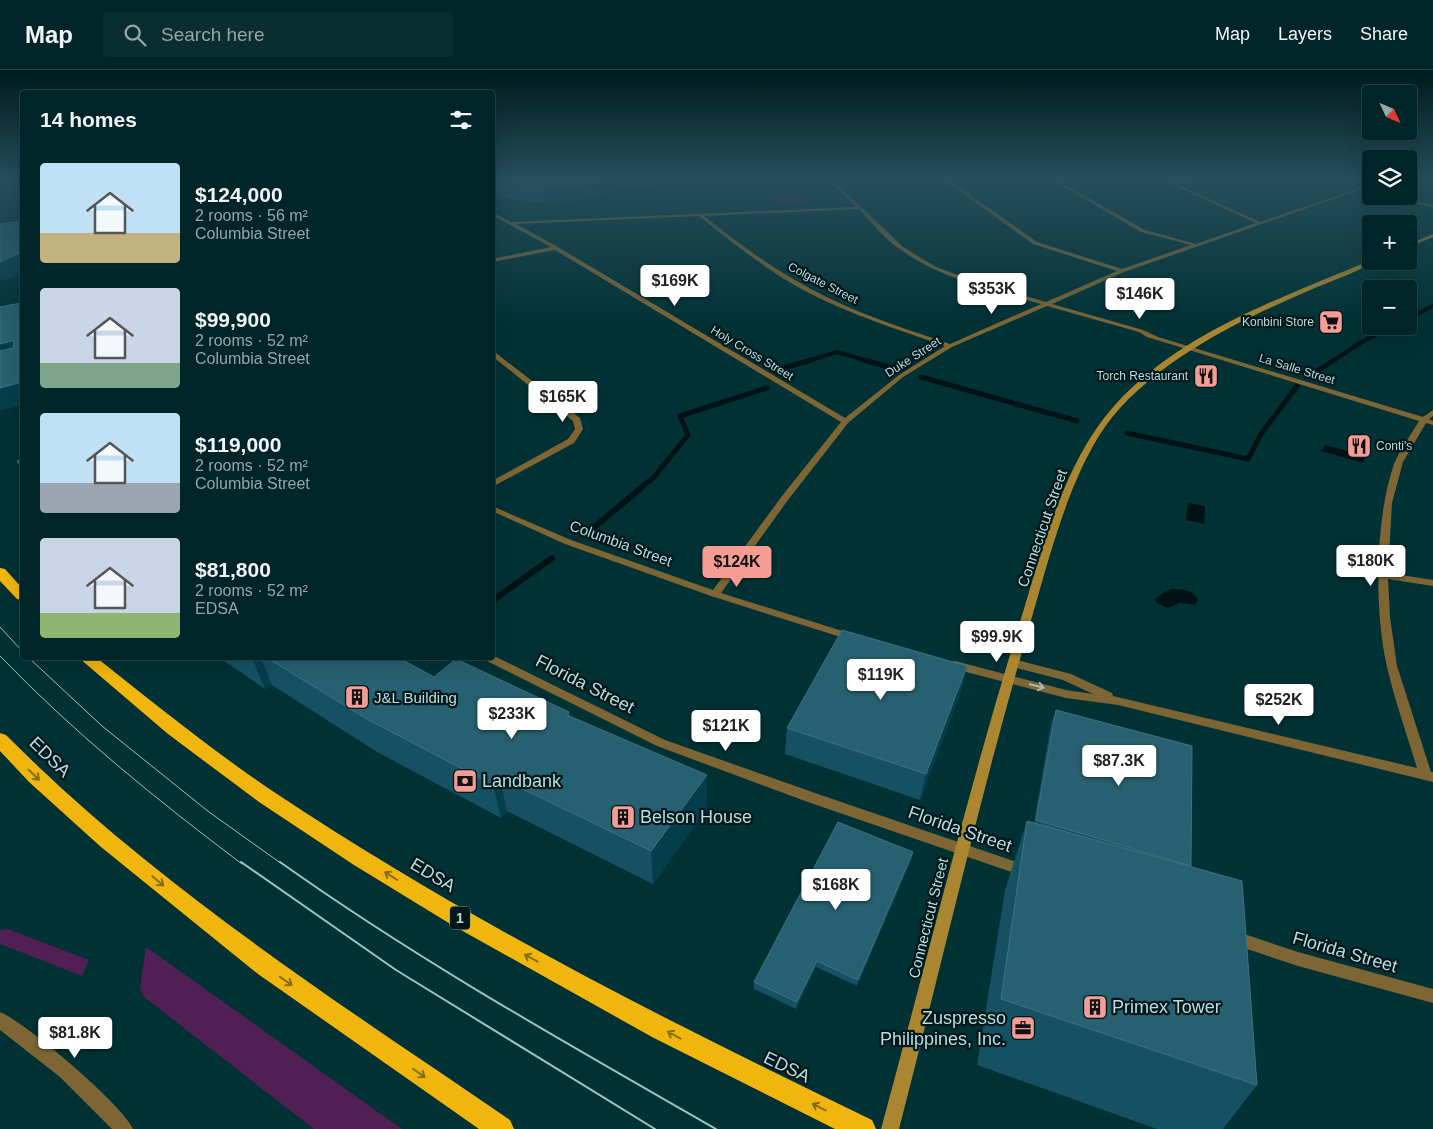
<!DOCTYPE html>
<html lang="en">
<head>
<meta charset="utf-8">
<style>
  :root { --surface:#002528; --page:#0a2d30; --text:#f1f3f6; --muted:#95a5a8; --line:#224245; --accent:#f59c95 }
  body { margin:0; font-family:Helvetica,sans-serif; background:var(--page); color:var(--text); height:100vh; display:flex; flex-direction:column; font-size:19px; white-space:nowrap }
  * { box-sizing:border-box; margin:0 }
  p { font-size:16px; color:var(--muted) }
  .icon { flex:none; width:28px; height:28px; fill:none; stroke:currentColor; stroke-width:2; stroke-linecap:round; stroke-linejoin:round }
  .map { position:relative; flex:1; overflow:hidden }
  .sheet { position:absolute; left:20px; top:20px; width:475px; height:570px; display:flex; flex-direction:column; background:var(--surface); border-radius:5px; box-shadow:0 5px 20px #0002,0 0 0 1px var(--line) }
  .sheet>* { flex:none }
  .needle { width:32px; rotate:134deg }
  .controls { position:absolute; left:1362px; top:15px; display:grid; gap:10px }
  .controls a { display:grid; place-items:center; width:55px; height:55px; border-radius:5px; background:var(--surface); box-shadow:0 5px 20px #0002,0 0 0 1px var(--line); font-size:25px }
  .price { position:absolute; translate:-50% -42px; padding:0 11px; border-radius:5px; background:#fff; color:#222; font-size:16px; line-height:32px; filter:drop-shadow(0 1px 2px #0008) }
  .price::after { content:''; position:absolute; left:50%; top:30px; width:15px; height:11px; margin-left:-8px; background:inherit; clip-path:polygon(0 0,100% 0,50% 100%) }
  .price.on { background:var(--accent); color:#111 }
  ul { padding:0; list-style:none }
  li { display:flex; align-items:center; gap:15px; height:125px; padding:0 20px }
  li span { display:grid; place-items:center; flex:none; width:140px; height:100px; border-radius:5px; color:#555 }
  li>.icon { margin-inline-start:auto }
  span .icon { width:60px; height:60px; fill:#fffc; stroke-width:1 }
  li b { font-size:21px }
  h2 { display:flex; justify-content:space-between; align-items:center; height:60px; padding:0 20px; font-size:21px }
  header { display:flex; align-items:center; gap:30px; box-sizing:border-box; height:70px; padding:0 25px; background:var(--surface); border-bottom:1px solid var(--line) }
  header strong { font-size:24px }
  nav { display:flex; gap:28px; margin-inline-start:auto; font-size:18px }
  .search { width:350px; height:45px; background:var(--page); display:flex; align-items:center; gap:12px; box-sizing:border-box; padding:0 18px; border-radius:5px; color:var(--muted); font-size:19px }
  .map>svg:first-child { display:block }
  .green { fill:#501f53 }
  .water { fill:#001215 }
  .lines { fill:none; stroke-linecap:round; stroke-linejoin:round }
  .stream-far2 { stroke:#001215; stroke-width:4 }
  .stream-far1 { stroke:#001215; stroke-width:5 }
  .stream { stroke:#001215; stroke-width:6 }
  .street { fill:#7d6634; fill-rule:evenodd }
  .secondary { fill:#ab8630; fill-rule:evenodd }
  .highway { fill:#f0b60e; fill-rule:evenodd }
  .tram-far1 { stroke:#9bc3c7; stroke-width:1 }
  .tram { stroke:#9bc3c7; stroke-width:2 }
  .wall { fill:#155163 }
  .shaded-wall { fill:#053e4b }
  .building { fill:#276070; stroke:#3d7382 }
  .oneway { stroke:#a6b9ad }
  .oneway2 { stroke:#846e13 }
  .labels { text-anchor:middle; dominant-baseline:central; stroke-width:4.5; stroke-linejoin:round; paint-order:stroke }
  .far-street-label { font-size:12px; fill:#b7dde1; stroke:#001719 }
  .far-poi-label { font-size:12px; fill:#b7dde1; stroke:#001719; text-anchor:end }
  .shield { fill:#001719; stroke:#80a2a5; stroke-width:1 }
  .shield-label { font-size:14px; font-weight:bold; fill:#b7dde1 }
  .street-label { font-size:15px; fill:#b7dde1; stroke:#001719 }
  .poi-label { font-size:15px; fill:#b7dde1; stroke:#001719; text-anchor:start }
  .near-street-label { font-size:18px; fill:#b7dde1; stroke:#001719 }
  .near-poi-label { font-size:18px; fill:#b7dde1; stroke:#001719; text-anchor:start }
</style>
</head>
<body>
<header>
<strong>Map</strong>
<div class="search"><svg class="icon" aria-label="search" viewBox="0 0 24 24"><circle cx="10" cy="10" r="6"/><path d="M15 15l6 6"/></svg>Search here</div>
<nav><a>Map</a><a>Layers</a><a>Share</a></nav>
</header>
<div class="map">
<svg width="1433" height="1059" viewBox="0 0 1433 1059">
  <rect width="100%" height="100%" fill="#003135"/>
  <g class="green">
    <path d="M594,109h77c-22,12 -55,10 -77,0z"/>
    <polygon points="782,123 811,130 794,136 765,128"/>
    <polygon points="8,859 89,890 82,906 0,874 0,860"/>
    <polygon points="146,877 402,1059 314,1059 144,927 140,918"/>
  </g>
  <g class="water">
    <polygon points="1325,375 1366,386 1363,393 1321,381"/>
    <polygon points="1188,433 1205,436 1204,454 1186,450"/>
    <path d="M1172,519c9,0 22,1 26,11l-3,5 -16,-2 -11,5 -11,-5 -2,-4 9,-7z"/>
  </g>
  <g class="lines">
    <g class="stream-far2">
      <polyline points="1409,248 1433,236"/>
      <polyline points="807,291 837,282 868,291"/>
      <polyline points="1333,291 1360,273 1393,256"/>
    </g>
    <g class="stream-far1">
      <polyline points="864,290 899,300"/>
      <polyline points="780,299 811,290"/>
      <polyline points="1310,306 1334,290"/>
      <polyline points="921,307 1077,351"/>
      <polyline points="1127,363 1248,389 1261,364 1297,316"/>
      <polyline points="638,420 654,407 688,365 680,346 767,318"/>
    </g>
    <g class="stream">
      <polyline points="592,459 640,419"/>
      <polyline points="492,531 552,488"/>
    </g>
    <g class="street">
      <path d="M828,109h4l71,68 33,20 44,16 66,19 71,-31 -84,-27 -90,-65h5l89,63 85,27 69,-24 -50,-13 -91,-53h5l90,51 51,14 60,-21 -96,-44h6l6,3 95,-3 -90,5 83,38 111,-38v2l-247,86 -72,32 91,26 15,7 265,80 10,-7v6l-4,3 4,2v4l-7,-2 -23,39 -11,41 -4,70 45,7v6l-45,-7 2,38 7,49 34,106h2v10l-315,-77 -52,-7 -115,-30 -1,-3 1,-3 4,-1 111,29 27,4 -30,-14 -54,-14 -1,-3 1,-3 4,-1 58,15 41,19 1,3 304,72c-10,-33 -22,-67 -30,-101 -13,-57 -12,-149 7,-203 6,-15 17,-29 25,-43l-272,-84 -8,-5 -92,-26 -95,41 -49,30 -55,46 -60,77 -67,93 134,42 1,2 -1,2h-8l-136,-43 -146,-52 -73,-33v-5l79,34 142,50 69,-94 59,-74 -286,-172 -63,12v-3l59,-12 -59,-32v-3l19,10 345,-15zM859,139c13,14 26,30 42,41 41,29 92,40 140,54l-91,40c-47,-16 -95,-31 -139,-55 -38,-20 -73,-46 -107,-73zM699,146c35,28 70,56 110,77 43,22 90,37 136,53l-46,29 -54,43 -287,-171 -42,-23z"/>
      <polygon points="1379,126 1389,126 1433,135 1433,137"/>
      <polygon points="492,280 580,348 583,359 574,373 492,417 492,411 568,369 575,359 573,351 492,286"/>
      <polygon points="492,585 665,670 815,723 1028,796 1030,800 1028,804 1023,806 805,731 657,676 487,591 486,588 492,588"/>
      <polygon points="1235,861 1298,882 1433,919 1433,933 1298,896 1235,875 1230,873 1228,868 1230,863"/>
      <path d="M0,942c25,10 123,93 133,117h-21l-52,-52 -60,-47z"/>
    </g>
    <g class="secondary">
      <polygon points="1433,164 1433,167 1409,177 1409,174"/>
      <path d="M1371,190l5,1c-21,12 -45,20 -68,30 -67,29 -136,62 -187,116 -49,52 -73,156 -93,224 -48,165 -86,332 -129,498h-18c45,-165 85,-331 135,-494 23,-73 45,-170 98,-229 66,-74 168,-108 257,-146z"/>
    </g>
    <g class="highway">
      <polygon points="0,498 5,499 22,518 22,530 17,529 0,511"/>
      <path d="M79,588h18c58,46 116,93 177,134 190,127 393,229 598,328l4,9h-41l-183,-92 -200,-112 -98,-60 -95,-63 -91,-68z"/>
      <path d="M0,663l6,2c150,151 330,266 504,385l4,9h-35l-221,-155 -157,-127 -72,-65 -29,-31z"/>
    </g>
    <g class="tram-far1">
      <polyline points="0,557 22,581"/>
      <path d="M0,586c74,77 157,144 242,208"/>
      <polyline points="29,588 102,656 209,742 282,794"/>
    </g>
    <g class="tram">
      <polyline points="241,792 396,900 655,1059"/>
      <path d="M280,792c139,99 288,182 436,267"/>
    </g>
  </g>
  <g class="wall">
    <polygon points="492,109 620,120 579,130 546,133 522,131 492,124"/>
    <polygon points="22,389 22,401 17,391"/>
    <polygon points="220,588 399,588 434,607 569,642 570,646 707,738 653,814 507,741 501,748 377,682 272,615 265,619"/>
    <polygon points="967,596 961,621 920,730 785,684 787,658"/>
    <polygon points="1056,640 1191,797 1257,1015 1223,1059 1157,1059 977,995 1005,820 1027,751 1034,753 1051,654"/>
    <polygon points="913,782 912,789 857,916 816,897 796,939 754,919 754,912"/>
  </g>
  <g class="shaded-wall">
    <polygon points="606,109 619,109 620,120 579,130 546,133 544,119"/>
    <polygon points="22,167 22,202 8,209 0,210 0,192"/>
    <polygon points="12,271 22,290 0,296 0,274"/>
    <polygon points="22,312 22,335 0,341 0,318"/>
    <polygon points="252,588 261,588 272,615 265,619"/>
    <polygon points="967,596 961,621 920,730 926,704"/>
    <polygon points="707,705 707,738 653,814 651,781"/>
    <polygon points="500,708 507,741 501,748 493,715"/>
    <polygon points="913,782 912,789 857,916 858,910"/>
    <polygon points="817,891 816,897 796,939 797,932"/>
  </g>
  <g class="building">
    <polygon points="492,109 606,109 577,116 544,119 521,117 492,110"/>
    <polygon points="22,151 22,167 20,183 0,192 0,154"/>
    <polygon points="21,233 22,235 22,312 0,318 0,281 13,278 14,272 12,271 0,274 0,237"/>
    <polygon points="22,389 22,397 17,391"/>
    <polygon points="842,560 967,596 926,704 787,658"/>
    <polygon points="267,588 399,588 434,607 456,589 569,642 567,645 707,705 651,781 500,708 493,715 367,649"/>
    <polygon points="1056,640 1192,676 1191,796 1036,750"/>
    <polygon points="1027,751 1242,811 1257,1015 1001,929"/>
    <polygon points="838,752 913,782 858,910 817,891 797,932 754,912"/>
  </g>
  <defs><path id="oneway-shaft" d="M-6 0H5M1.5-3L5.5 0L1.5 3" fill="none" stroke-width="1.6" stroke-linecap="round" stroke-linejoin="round" transform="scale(1.25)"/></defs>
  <use class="oneway" href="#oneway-shaft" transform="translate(1037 616) rotate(14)"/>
  <g class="oneway2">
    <use href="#oneway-shaft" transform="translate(34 705) rotate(44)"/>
    <use href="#oneway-shaft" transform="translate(391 806) rotate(-148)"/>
    <use href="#oneway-shaft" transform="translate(158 811) rotate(40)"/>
    <use href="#oneway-shaft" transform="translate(531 888) rotate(-151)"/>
    <use href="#oneway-shaft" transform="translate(286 911) rotate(35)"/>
    <use href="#oneway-shaft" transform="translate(674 965) rotate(-152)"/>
    <use href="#oneway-shaft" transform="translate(419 1003) rotate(35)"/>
    <use href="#oneway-shaft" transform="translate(819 1037) rotate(-154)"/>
  </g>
  <linearGradient id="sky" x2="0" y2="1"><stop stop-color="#001b1d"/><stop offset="0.42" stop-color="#264e5c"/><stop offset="1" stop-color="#264e5c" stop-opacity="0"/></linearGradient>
  <rect width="1433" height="257" fill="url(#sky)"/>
  <defs>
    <symbol id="supermarket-square" viewBox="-11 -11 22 22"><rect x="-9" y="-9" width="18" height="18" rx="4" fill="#f59c95" stroke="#001719"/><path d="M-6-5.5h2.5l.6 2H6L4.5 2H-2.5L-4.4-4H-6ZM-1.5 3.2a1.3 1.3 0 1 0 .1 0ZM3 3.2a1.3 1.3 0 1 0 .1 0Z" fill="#111"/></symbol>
    <symbol id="restaurant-square" viewBox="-11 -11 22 22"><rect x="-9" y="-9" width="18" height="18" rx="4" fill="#f59c95" stroke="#001719"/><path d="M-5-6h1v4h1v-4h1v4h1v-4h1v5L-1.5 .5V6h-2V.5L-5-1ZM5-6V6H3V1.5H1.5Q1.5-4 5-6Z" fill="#111"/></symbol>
    <symbol id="building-square" viewBox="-11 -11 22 22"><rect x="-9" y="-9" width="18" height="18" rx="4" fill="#f59c95" stroke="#001719"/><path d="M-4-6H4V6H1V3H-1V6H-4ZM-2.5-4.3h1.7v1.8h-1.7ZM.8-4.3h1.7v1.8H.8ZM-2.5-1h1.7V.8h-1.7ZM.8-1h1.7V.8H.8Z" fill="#111"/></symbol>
    <symbol id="bank-square" viewBox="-11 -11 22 22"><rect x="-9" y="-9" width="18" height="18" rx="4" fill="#f59c95" stroke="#001719"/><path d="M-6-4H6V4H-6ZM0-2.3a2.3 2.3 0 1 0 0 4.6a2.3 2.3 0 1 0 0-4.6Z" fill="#111"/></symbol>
    <symbol id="office-square" viewBox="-11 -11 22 22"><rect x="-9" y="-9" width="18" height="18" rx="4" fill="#f59c95" stroke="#001719"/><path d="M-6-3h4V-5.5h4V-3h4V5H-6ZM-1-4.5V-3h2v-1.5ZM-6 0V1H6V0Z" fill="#111"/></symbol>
  </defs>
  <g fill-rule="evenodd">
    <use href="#supermarket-square" x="1317" y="238" width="28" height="28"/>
    <use href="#restaurant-square" x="1192" y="292" width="28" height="28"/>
    <use href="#restaurant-square" x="1345" y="362" width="28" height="28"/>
    <use href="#building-square" x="343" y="613" width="28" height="28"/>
    <use href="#bank-square" x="451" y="697" width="28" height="28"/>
    <use href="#building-square" x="609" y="733" width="28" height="28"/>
    <use href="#building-square" x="1081" y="923" width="28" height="28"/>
    <use href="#office-square" x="1009" y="944" width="28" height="28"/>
  </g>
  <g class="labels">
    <g class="far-street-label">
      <text transform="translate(823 213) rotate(27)">Colgate Street</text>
      <text transform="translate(752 283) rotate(31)">Holy Cross Street</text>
      <text transform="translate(913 287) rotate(-33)">Duke Street</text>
      <text transform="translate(1297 299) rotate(17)">La Salle Street</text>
    </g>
    <g class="far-poi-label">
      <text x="1314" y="252">Konbini Store</text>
      <text x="1188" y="306">Torch Restaurant</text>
      <text x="1376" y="376" text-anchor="start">Conti's</text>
    </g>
    <rect class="shield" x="450" y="836.5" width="20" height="23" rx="4"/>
    <g class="shield-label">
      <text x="460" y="848">1</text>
    </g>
    <g class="street-label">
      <text transform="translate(1042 458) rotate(-71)">Connecticut Street</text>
      <text transform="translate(621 473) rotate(20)">Columbia Street</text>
      <text transform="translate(928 848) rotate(-76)">Connecticut Street</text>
    </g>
    <g class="poi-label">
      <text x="374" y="627">J&amp;L Building</text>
    </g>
    <g class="near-street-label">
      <text transform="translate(585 614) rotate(27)">Florida Street</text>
      <text transform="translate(50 687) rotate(44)">EDSA</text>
      <text transform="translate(960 759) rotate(19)">Florida Street</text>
      <text transform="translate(433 805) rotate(31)">EDSA</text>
      <text transform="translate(1345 882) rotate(16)">Florida Street</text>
      <text transform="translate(787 997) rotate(26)">EDSA</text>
    </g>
    <g class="near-poi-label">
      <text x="482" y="711">Landbank</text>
      <text x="640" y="747">Belson House</text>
      <text x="1112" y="937">Primex Tower</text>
      <text x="1006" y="948" text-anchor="end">Zuspresso<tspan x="1006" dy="21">Philippines, Inc.</tspan></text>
    </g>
  </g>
</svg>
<div class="controls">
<a><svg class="needle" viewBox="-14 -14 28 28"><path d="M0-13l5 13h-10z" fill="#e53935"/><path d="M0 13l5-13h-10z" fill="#95a5a8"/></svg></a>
<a><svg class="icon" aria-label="layers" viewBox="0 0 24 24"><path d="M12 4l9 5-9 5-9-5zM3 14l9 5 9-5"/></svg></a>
<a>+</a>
<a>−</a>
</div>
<b class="price" style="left:675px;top:237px">$169K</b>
<b class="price" style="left:992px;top:245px">$353K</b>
<b class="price" style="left:1140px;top:250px">$146K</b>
<b class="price" style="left:563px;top:353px">$165K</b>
<b class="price" style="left:1371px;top:517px">$180K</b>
<b class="price on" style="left:737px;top:518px">$124K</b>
<b class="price" style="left:997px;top:593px">$99.9K</b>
<b class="price" style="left:881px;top:631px">$119K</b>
<b class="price" style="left:1279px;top:656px">$252K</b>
<b class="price" style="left:512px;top:670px">$233K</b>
<b class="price" style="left:726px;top:682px">$121K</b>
<b class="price" style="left:1119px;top:717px">$87.3K</b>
<b class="price" style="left:836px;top:841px">$168K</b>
<b class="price" style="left:75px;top:989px">$81.8K</b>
<section class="sheet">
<h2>14 homes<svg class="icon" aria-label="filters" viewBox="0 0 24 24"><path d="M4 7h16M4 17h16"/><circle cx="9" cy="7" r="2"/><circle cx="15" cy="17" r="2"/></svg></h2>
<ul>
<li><span style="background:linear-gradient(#bfe0f5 70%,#c2b280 0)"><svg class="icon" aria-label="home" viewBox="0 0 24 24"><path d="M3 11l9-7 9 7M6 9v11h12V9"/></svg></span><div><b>$124,000</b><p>2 rooms · 56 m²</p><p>Columbia Street</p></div></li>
<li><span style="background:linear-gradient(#c9d6e8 75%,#7fa58c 0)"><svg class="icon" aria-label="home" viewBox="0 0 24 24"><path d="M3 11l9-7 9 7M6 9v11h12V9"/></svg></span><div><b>$99,900</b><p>2 rooms · 52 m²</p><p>Columbia Street</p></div></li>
<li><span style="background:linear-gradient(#bfe0f5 70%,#9aa5b1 0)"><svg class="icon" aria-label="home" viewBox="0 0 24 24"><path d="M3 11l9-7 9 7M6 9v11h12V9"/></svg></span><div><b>$119,000</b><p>2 rooms · 52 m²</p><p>Columbia Street</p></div></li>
<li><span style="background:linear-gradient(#c9d6e8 75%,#8fb573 0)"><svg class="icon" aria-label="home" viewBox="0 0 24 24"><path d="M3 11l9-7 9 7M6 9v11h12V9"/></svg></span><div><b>$81,800</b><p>2 rooms · 52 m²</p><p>EDSA</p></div></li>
</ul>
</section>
</div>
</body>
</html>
